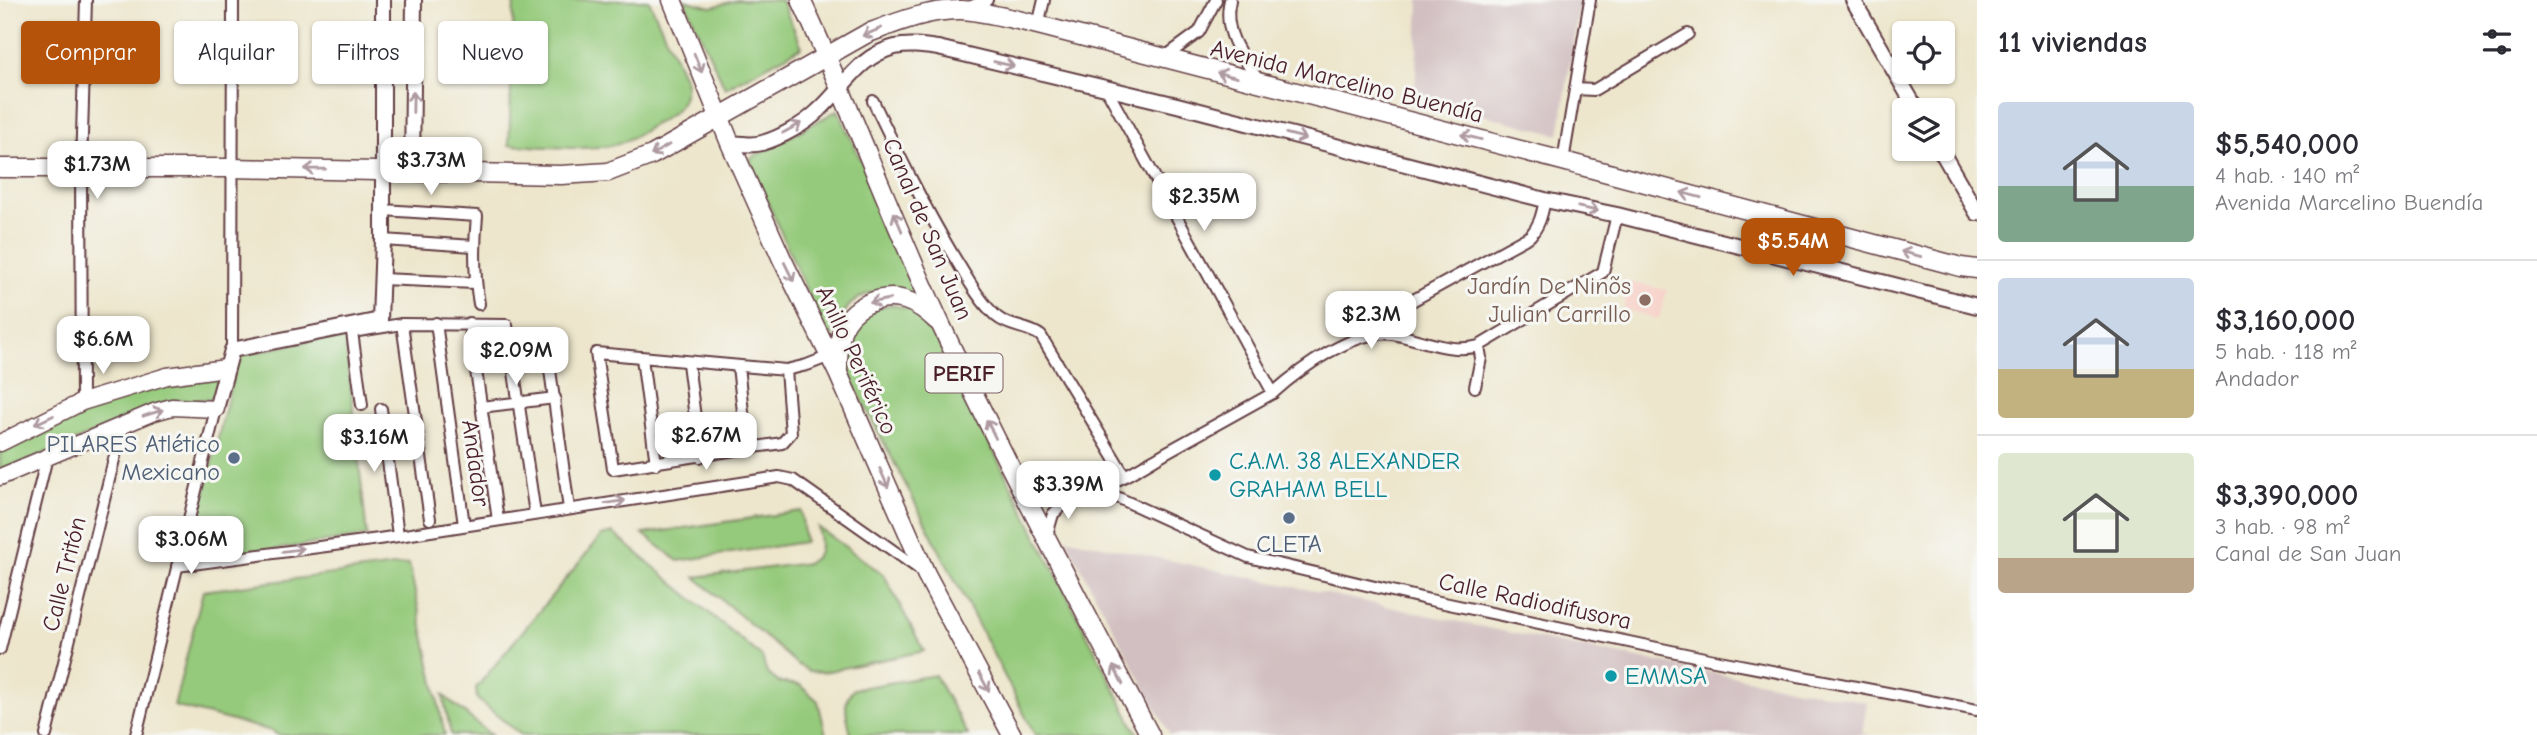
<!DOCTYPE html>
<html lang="es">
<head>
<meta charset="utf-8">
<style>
  :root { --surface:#fff; --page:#f7f7f7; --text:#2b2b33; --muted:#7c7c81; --line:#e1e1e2; --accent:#b45309 }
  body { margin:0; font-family:"Comic Neue",sans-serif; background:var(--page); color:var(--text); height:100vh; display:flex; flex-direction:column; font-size:26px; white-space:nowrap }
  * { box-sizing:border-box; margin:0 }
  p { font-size:23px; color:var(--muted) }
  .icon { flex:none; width:38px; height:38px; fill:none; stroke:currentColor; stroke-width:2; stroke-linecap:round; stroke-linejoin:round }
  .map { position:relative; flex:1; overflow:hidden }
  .panel { display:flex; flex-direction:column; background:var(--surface); width:560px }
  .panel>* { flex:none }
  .banner { position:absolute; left:21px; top:21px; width:665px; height:63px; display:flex; gap:14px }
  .tools { position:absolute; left:1892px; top:21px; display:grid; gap:14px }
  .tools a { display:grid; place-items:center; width:63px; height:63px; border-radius:7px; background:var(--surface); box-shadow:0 2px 5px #0004; font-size:35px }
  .price { position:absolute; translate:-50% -60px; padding:0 16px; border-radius:14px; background:#fff; color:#222; font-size:23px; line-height:46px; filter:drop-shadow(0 2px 4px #0008) }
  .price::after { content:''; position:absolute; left:50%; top:42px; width:21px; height:16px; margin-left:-10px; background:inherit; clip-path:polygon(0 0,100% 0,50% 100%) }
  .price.on { background:var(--accent); color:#fff }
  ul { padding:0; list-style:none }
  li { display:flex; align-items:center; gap:21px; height:175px; padding:0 21px }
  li+li { border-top:2px solid var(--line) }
  li span { display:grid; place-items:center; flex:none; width:196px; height:140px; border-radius:7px; color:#555 }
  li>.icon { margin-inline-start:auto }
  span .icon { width:84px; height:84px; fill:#fffc; stroke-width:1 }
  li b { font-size:30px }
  h2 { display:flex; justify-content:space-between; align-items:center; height:84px; padding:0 21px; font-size:30px }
  .pill { padding:0 24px; border-radius:7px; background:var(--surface); box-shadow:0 2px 5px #0004; font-size:24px; line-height:63px }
  .pill.on { background:var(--accent); color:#fff }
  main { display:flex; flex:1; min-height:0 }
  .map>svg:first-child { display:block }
  .built { fill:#f7d1c9 }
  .industrial { fill:#d2bfc1 }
  .green { fill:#95ca7c; stroke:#707454; stroke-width:2 }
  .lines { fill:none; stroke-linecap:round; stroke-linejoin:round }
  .minor-casing { stroke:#623d43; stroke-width:14 }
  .tertiary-casing { stroke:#623d43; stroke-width:18 }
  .secondary-casing { stroke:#623d43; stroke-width:19 }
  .primary-casing { stroke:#623d43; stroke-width:21 }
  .minor { stroke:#fff; stroke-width:10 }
  .tertiary { stroke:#fff; stroke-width:14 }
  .secondary { stroke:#fff; stroke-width:16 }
  .primary { stroke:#fff; stroke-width:18 }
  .oneway { stroke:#ae9aa0 }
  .education-dot { fill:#8d6e63; stroke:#f6f6f2; stroke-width:2.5 }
  .service-dot { fill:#5c6f8a; stroke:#f6f6f2; stroke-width:2.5 }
  .culture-dot { fill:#0f9aa8; stroke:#f6f6f2; stroke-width:2.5 }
  .labels { text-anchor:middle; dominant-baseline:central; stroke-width:6; stroke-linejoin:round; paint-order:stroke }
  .shield { fill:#f6f6f2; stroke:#7e6067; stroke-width:2 }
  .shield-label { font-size:23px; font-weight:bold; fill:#4a1f2b }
  .street-label { font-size:24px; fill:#4a1f2b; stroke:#f6f6f2 }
  .education-label { font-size:24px; fill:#785e54; stroke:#f6f6f2; text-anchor:end }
  .service-label { font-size:24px; fill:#4e5e75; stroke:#f6f6f2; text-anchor:end }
  .culture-label { font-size:24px; fill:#0d838f; stroke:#f6f6f2; text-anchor:start }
</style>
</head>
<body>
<main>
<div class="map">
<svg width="1977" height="735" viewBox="0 0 1977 735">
  <rect width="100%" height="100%" fill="#f6f6f2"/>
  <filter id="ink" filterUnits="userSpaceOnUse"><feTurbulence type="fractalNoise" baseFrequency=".0143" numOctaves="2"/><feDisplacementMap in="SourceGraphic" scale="14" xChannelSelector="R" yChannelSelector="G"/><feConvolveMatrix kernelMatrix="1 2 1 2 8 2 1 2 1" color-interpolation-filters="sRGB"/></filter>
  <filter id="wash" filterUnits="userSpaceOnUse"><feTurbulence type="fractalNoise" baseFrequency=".00686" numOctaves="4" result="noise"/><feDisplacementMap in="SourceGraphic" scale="28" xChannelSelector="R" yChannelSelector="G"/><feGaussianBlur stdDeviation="1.57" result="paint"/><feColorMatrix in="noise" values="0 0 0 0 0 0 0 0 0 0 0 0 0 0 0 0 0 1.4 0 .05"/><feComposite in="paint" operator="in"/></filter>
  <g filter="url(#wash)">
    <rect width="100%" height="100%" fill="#ede6cc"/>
    <polygon class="built" points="1629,282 1667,290 1659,319 1623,309"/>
    <g class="industrial">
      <polygon points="1419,0 1580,0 1559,135 1415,97"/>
      <polygon points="1065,538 1535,638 1867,702 1862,733 1873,735 1170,735"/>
    </g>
    <g class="green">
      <path d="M514,0h135l37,82c-1,23 -11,31 -29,41 -12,6 -26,17 -39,21 -28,8 -78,2 -109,1z"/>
      <polygon points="684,0 712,7 737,0 781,0 802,47 725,88"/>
      <path d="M838,110l87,191c-24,-11 -52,-17 -74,3 -10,10 -16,27 -22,39l-80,-184z"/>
      <path d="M890,305c26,3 32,9 45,31l203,399h-103l-185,-358c-9,-38 -1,-65 40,-72z"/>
      <polygon points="345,333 367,536 188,562 238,356"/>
      <polygon points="224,370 213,399 171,401 0,472 0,448 87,405 167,380"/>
      <polygon points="801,511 805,542 678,561 643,534"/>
      <path d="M818,527l66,48 40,76 -100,21 -15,-1 -12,-7 -102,-87 113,-14c16,-9 12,-20 10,-36z"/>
      <polygon points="613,533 762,657 767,673 778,682 800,685 818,701 826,735 521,735 477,699 476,688 601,536"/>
      <polygon points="409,564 445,735 278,735 272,731 174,706 203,591"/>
      <path d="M935,675l33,60h-117c-3,-17 -11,-32 3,-46z"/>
      <polygon points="443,695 491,735 451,735"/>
    </g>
  </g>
  <g filter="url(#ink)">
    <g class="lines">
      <defs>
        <g id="minor">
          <path d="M1230,0c-8,32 12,57 30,82"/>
          <polyline points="967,8 987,0"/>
          <polyline points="1038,25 1044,0"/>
          <polyline points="1165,57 1199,32 1216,0"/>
          <polyline points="1106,88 1273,393"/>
          <polyline points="1575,89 1594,90 1688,34"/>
          <path d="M873,101c25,52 50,104 80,154 13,21 26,46 44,62 13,11 31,9 44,19l84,140"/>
          <polyline points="1563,161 1590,0"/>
          <path d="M383,210l94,6c-3,30 -3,58 2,88"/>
          <polyline points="383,240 474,246"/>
          <polyline points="381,279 475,283"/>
          <polyline points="436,323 464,525"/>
          <polyline points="469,323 498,520"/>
          <polyline points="402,324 430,519"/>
          <path d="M1368,335l10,-14 10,-7 142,-78c10,-11 12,-22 15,-36"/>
          <polyline points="547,348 569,509"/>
          <polyline points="232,350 233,0"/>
          <polyline points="642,358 656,464"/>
          <polyline points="688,363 700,457"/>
          <polyline points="738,366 747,449"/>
          <polyline points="786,370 791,433 782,443 613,469 596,353 786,370 807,365 830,356"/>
          <polyline points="1475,387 1481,358 1479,346"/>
          <polyline points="82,402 81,168 86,0"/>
          <polyline points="362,405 352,332 402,324 507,325 535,514"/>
          <polyline points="481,407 555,398"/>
          <polyline points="381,409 398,535"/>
          <path d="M1021,486c17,9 32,12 52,9 33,-5 64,-26 92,-42 36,-20 72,-40 108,-60 27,-24 82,-65 120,-59 28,5 58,20 86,12l124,-74 14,-57"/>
          <polyline points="1097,488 1248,557 1430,600 1709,659 1977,710"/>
          <polyline points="1046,538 1053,514 1074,495"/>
          <polyline points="177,566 379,539 779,477 793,480 922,571"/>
          <polyline points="0,649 47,457"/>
          <polyline points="46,735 123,423"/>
          <polyline points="136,735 216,409"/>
        </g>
        <g id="tertiary">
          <polyline points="1853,0 1917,110"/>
          <path d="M730,143c11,1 22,3 32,0 18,-5 43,-19 56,-32 26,-23 40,-55 77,-64 14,-3 28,-1 43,1l239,57 368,95 72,15 360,91"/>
          <polyline points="1940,149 1977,213"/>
          <polyline points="412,170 414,0"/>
          <polyline points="216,409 232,350 380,320 383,240 383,0"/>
        </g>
        <g id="secondary">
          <polyline points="0,443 82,402 167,376 226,368"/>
          <polyline points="0,477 154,412 172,407 216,409"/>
        </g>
        <g id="primary">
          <polyline points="672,0 730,143 782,259 838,373 926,574 1012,735"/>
          <path d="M801,0c50,107 90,218 140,325 65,139 137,274 209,410"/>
          <path d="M0,168h231l330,7 47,-3 44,-17 214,-121c29,-11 63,-25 96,-24 26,2 51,9 76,15l525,136 398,106 16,2"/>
          <path d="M838,369c0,-13 0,-26 4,-38 9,-25 39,-38 63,-31 13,4 23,12 32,21"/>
        </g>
      </defs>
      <use href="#minor" class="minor-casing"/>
      <use href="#tertiary" class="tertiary-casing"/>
      <use href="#secondary" class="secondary-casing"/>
      <use href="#primary" class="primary-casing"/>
      <use href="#minor" class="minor"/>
      <use href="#tertiary" class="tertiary"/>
      <use href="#secondary" class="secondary"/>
      <use href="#primary" class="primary"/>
    </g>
    <defs><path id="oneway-shaft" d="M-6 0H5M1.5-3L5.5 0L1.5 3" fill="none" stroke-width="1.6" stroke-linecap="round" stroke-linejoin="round" transform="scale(1.75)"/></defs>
    <g class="oneway">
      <use href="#oneway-shaft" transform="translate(872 32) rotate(157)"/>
      <use href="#oneway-shaft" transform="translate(698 63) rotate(68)"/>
      <use href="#oneway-shaft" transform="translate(1004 64) rotate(13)"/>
      <use href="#oneway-shaft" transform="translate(1227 75) rotate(-166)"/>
      <use href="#oneway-shaft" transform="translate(413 102) rotate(-89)"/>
      <use href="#oneway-shaft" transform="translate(792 128) rotate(-29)"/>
      <use href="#oneway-shaft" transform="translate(1296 136) rotate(14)"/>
      <use href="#oneway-shaft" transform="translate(1471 137) rotate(-166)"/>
      <use href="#oneway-shaft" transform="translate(660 150) rotate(150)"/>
      <use href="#oneway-shaft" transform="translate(315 169) rotate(-179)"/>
      <use href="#oneway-shaft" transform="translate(1691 195) rotate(-165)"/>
      <use href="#oneway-shaft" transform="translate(1588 209) rotate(12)"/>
      <use href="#oneway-shaft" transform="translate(898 222) rotate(-113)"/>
      <use href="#oneway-shaft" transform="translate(1911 254) rotate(-165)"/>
      <use href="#oneway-shaft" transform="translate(789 272) rotate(64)"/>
      <use href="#oneway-shaft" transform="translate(880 301) rotate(169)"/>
      <use href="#oneway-shaft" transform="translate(153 413) rotate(-18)"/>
      <use href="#oneway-shaft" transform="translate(44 420) rotate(154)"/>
      <use href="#oneway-shaft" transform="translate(991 429) rotate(-116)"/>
      <use href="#oneway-shaft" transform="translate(884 478) rotate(66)"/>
      <use href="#oneway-shaft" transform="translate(615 502) rotate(-9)"/>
      <use href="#oneway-shaft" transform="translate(293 550) rotate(-8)"/>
      <use href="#oneway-shaft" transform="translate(1118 675) rotate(-118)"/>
      <use href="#oneway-shaft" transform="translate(984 682) rotate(62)"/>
    </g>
  </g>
  <circle class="education-dot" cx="1645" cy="300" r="7"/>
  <g class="service-dot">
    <circle cx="234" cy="458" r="7"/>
    <circle cx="1289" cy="518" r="7"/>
  </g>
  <g class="culture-dot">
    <circle cx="1215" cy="475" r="7"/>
    <circle cx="1611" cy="676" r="7"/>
  </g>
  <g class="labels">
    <rect class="shield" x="925.5" y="353.5" width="77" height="39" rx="5"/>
    <g class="shield-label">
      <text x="964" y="373">PERIF</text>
    </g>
    <g class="street-label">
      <text transform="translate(1347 81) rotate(14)">Avenida Marcelino Buendía</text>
      <text transform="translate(928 229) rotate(67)">Canal de San Juan</text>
      <text transform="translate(857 360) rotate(65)">Anillo Periférico</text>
      <text transform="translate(476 463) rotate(82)">Andador</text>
      <text transform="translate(64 574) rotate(-76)">Calle Tritón</text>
      <text transform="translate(1535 601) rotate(12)">Calle Radiodifusora</text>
    </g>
    <g class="education-label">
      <text x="1631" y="286">Jardín De Ninõs<tspan x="1631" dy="28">Julian Carrillo</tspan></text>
    </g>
    <g class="service-label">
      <text x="220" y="444">PILARES Atlético<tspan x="220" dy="28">Mexicano</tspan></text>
      <text x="1289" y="544" text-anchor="middle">CLETA</text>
    </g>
    <g class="culture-label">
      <text x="1229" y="461">C.A.M. 38 ALEXANDER<tspan x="1229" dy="28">GRAHAM BELL</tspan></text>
      <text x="1625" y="676">EMMSA</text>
    </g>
  </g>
</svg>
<div class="tools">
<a><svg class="icon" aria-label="locate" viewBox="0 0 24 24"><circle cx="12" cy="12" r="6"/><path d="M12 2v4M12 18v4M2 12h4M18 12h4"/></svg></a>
<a><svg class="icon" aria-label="layers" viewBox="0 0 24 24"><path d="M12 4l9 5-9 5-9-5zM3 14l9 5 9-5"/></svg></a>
</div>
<b class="price" style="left:431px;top:197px">$3.73M</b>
<b class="price" style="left:97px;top:201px">$1.73M</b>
<b class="price" style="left:1204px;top:233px">$2.35M</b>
<b class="price on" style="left:1793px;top:278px">$5.54M</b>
<b class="price" style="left:1371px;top:351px">$2.3M</b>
<b class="price" style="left:103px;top:376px">$6.6M</b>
<b class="price" style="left:516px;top:387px">$2.09M</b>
<b class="price" style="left:706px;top:472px">$2.67M</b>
<b class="price" style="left:374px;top:474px">$3.16M</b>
<b class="price" style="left:1068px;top:521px">$3.39M</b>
<b class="price" style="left:191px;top:576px">$3.06M</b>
<div class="banner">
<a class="pill on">Comprar</a>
<a class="pill">Alquilar</a>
<a class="pill">Filtros</a>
<a class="pill">Nuevo</a>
</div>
</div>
<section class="panel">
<h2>11 viviendas<svg class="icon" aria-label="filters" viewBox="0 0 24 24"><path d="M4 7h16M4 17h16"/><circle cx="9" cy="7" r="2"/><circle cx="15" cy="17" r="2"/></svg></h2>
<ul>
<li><span style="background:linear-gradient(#c9d6e8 60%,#7fa58c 0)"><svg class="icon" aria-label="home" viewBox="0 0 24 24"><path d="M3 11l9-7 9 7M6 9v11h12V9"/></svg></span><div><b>$5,540,000</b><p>4 hab. · 140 m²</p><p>Avenida Marcelino Buendía</p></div></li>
<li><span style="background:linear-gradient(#c9d6e8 65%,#c2b280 0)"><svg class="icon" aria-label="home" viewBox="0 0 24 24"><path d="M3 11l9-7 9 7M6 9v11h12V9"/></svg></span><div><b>$3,160,000</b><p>5 hab. · 118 m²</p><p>Andador</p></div></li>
<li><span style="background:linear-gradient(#dfe7d0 75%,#b9a48a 0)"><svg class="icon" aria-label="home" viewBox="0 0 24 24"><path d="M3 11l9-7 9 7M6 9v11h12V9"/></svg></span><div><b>$3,390,000</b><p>3 hab. · 98 m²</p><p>Canal de San Juan</p></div></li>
</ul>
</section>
</main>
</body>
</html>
